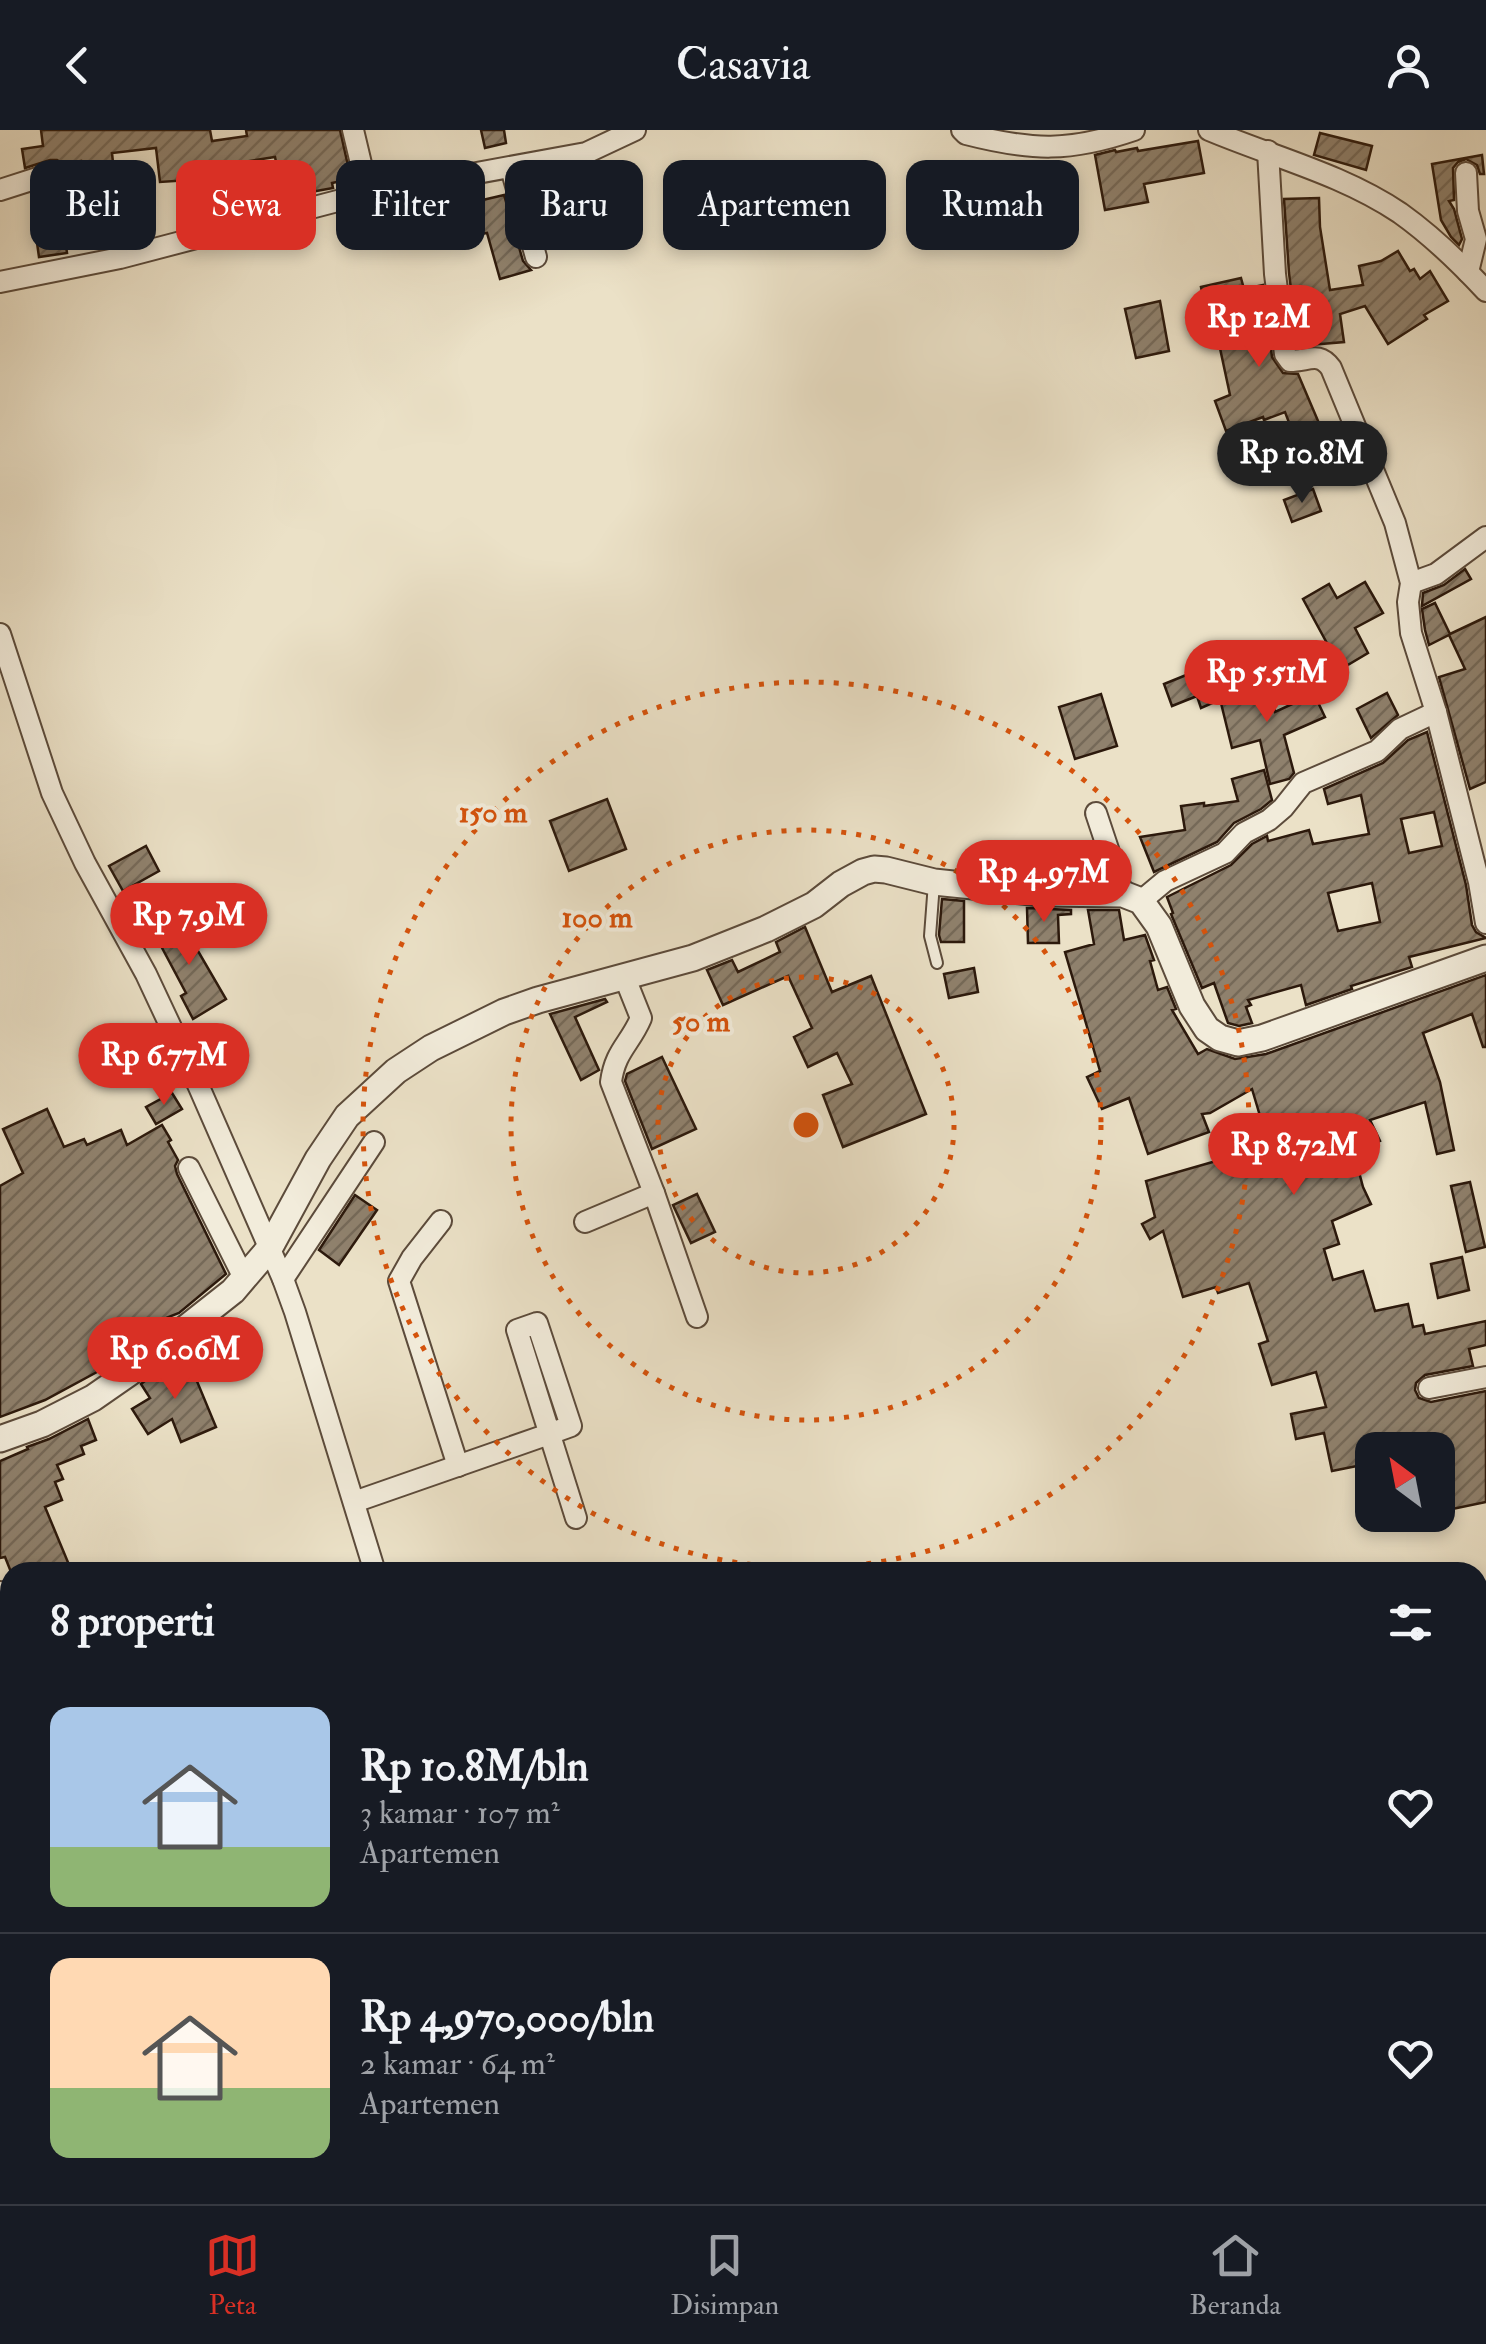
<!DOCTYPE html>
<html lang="id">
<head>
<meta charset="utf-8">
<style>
  :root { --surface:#171b24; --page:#242831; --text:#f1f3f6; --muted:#9ea1a6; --line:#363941; --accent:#d93025 }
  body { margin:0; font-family:"IM FELL Double Pica",serif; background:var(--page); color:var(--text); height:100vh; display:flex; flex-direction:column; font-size:38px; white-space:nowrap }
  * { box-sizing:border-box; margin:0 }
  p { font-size:32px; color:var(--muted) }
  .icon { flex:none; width:55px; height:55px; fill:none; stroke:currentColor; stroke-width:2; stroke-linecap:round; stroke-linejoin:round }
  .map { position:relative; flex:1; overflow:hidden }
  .sheet { position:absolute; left:0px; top:1432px; width:1488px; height:642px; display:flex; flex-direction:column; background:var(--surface); border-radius:30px 30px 0 0; box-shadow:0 5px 15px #0003 }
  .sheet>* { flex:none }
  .hud { position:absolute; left:30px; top:30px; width:1428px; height:90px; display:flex; gap:20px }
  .needle { width:65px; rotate:328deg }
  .fabs { position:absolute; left:1355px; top:1302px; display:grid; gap:20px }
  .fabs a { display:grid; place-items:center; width:100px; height:100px; border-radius:20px; background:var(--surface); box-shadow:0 5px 15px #0003; font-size:50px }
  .price { position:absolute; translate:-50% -85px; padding:0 22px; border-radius:35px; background:var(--accent); color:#fff; font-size:32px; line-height:65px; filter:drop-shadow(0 2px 5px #0008) }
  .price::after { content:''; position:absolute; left:50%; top:60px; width:30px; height:22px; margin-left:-15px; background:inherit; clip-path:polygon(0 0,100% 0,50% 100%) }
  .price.selected { background:#222; color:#fff }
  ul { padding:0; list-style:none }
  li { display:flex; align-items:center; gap:30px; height:250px; padding:0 50px }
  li+li { border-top:2px solid var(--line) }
  li span { display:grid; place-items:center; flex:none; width:280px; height:200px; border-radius:20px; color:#555 }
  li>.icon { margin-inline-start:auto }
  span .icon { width:120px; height:120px; fill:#fffc; stroke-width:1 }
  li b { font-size:42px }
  h2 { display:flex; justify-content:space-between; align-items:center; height:120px; padding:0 50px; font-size:42px }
  .pill { padding:0 35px; border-radius:20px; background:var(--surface); box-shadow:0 5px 15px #0003; font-size:35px; line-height:90px }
  .pill.selected { background:var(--accent); color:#fff }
  header { display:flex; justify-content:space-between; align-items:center; height:130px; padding:0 50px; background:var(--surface); font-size:45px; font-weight:600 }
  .dock { display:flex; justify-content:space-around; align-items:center; height:140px; border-top:2px solid var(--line); background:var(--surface); font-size:28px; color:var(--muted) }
  .dock a { display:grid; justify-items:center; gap:5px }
  .dock .selected { color:var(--accent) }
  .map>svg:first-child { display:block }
  .forest { fill:url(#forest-firs); stroke:#7c6c5a; stroke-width:2.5 }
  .building { fill:url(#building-hatch); stroke:#2c190c; stroke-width:2.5; fill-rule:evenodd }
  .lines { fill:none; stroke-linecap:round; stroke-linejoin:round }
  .service-casing { stroke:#5c4b3b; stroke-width:14 }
  .minor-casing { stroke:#5c4b3b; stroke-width:24 }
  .tertiary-casing { stroke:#5c4b3b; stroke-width:29 }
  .service { stroke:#f2ecdb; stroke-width:10 }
  .minor { stroke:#f2ecdb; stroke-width:20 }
  .tertiary { stroke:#f2ecdb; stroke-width:25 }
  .ring { fill:none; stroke:#d5530c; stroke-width:5; stroke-dasharray:5 10 }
  .centre { fill:#d5530c; stroke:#f2ecdb; stroke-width:5 }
  .ring-label { font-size:30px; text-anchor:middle; font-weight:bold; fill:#d5530c; stroke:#f2ecdb; stroke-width:8; stroke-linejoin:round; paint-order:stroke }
</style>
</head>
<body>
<header><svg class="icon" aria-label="back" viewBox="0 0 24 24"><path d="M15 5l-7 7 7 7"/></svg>Casavia<svg class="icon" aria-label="person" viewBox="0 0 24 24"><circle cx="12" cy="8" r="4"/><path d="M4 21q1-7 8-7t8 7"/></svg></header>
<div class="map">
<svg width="1486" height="2074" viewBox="0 0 1486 2074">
  <defs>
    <pattern id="forest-firs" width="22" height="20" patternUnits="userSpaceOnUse" patternTransform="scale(2.5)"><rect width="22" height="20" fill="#cbbfa7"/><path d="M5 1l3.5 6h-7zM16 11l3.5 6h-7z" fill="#aea48f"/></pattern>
    <pattern id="building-hatch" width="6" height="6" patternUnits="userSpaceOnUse" patternTransform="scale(2.5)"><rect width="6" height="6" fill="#8f816d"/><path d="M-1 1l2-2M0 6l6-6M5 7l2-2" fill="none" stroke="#756958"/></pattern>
  </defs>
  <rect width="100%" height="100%" fill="#ebe1c7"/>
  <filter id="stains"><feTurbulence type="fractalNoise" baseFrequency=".002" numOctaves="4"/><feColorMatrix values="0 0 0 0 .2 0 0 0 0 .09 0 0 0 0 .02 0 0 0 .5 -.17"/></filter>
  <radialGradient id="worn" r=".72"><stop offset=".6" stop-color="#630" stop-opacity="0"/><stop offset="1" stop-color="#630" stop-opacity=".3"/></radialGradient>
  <g class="forest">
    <polygon points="10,2063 10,2065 157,2065 139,2074 6,2074"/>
    <polygon points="365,2065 451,2065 448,2074 367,2074"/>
  </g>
  <g class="building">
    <polygon points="41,0 210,0 212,11 247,6 246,0 340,0 351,49 332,53 333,58 283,67 275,27 212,37 218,79 195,83 190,50 160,52 156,18 112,23 121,110 101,113 98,90 94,90 87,38 82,39 81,31 63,34 57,30 50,30 25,38 22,19 43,16"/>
    <polygon points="481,0 504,0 506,13 485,18"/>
    <polygon points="1320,3 1372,16 1366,40 1314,25"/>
    <polygon points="1198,11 1204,43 1144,54 1148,72 1105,80 1095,25 1115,20 1116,22 1137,18 1138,21"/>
    <polygon points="1482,25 1484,44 1480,44 1477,35 1466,29 1458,32 1453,38 1454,70 1449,71 1454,79 1462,109 1459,115 1451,107 1441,90 1432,34"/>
    <polygon points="504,65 523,131 531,140 500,149 487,103 480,104 474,72"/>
    <polygon points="1319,68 1320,97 1330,160 1363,155 1359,136 1381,131 1398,121 1410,141 1414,139 1420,149 1430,141 1448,171 1424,185 1427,189 1388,214 1365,176 1340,184 1344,212 1298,216 1289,143 1284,69"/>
    <polygon points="60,73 67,123 39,127 32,77"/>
    <polygon points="1241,148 1244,159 1263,155 1272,227 1283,243 1298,244 1324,305 1321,306 1332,335 1306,345 1300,331 1303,329 1285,282 1264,290 1263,287 1226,301 1215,271 1230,265 1218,209 1212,211 1201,157"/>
    <polygon points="1160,171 1169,221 1136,228 1125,179"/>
    <polygon points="1313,359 1321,381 1292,392 1284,370"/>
    <polygon points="1465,439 1471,449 1422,476 1423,463 1444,455"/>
    <polygon points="1365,452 1383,483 1355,498 1368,523 1341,539 1303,469 1329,454 1337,468"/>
    <polygon points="1435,473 1450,504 1486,487 1486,652 1470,659 1439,547 1465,539 1449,505 1429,515 1425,500 1422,479"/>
    <polygon points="1206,537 1219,570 1201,578 1197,566 1172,576 1164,554"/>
    <polygon points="1268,552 1275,582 1314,564 1325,587 1284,605 1294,643 1289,649 1270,654 1260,610 1232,618 1219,565"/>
    <polygon points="1387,563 1398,585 1371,608 1357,579"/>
    <polygon points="1101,564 1117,616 1075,629 1059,577"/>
    <path d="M1427,602l39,153 6,40 4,7 10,6 -77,19 3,10 -61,19 1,3 -46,16 -5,-20 -53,15 3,5 -5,2 6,16 -13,3 -11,-3 -14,-40 -12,5 -31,-74 2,-1 -6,-16 64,-32 21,-21 15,-8 1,5 41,-11 4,14 56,-10 -8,-39 -33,9 -4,-15 59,-26 25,-23zM1434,682l8,34 -33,7 -8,-34zM1372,753l8,39 -42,9 -10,-38z"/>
    <polygon points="1264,640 1272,670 1261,679 1234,693 1217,712 1154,742 1140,707 1185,700 1181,676 1204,673 1204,676 1238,671 1232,649"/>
    <polygon points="607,669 626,719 569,741 550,691"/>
    <polygon points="146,716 159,741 123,761 109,736"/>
    <polygon points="942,769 964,771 964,812 941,812 939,805"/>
    <polygon points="1027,778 1071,780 1071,784 1058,785 1059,813 1028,813"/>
    <polygon points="1088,780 1119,780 1124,810 1145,805 1154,830 1150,831 1158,860 1167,857 1176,879 1172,880 1198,924 1207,919 1235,929 1266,924 1486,845 1486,917 1483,917 1472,884 1423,903 1440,952 1454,1020 1437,1024 1425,972 1370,990 1380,1011 1354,1023 1363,1057 1371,1074 1332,1091 1339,1114 1324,1119 1333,1150 1363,1141 1375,1181 1408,1174 1413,1197 1423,1195 1425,1204 1486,1191 1486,1215 1469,1219 1473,1236 1425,1245 1416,1253 1415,1260 1419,1268 1431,1272 1486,1261 1486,1372 1438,1382 1438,1320 1372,1320 1372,1333 1332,1341 1324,1303 1296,1309 1291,1284 1326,1277 1316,1242 1272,1255 1259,1214 1268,1211 1249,1153 1218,1163 1216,1157 1183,1167 1163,1101 1150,1109 1142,1094 1155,1087 1146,1051 1230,1027 1229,1020 1268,1013 1252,959 1210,983 1202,984 1209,1002 1148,1024 1129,968 1102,979 1087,947 1100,941 1065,822 1094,814"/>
    <polygon points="177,785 226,869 193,889 181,866 186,863 152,799"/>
    <polygon points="805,797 832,862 871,846 926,984 843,1017 823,965 852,954 837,923 808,937 794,907 812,898 788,846 723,875 707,840 732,830 738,842 780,822 776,812"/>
    <polygon points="974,838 978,862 949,868 944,844"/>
    <polygon points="605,869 607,872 575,887 599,940 581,950 550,884"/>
    <polygon points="662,927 696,999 652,1019 625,951 627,944"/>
    <polygon points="172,963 182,979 156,994 146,977"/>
    <polygon points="47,979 64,1017 84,1009 87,1015 121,1000 127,1015 162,995 171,1010 168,1012 178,1030 175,1036 177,1044 226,1144 179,1183 138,1199 145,1210 121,1229 45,1270 0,1287 0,1056 23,1043 3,999"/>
    <polygon points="1470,1052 1485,1117 1466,1122 1451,1056"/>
    <polygon points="697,1064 715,1102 691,1113 673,1075"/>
    <polygon points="355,1065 377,1080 339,1135 319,1120"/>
    <polygon points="1462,1127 1469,1160 1438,1168 1431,1134"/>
    <polygon points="179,1224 194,1244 216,1297 181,1312 172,1289 148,1304 132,1279 150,1268 141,1254"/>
    <polygon points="88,1289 96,1310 81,1316 84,1324 57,1335 63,1349 55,1352 62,1370 45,1377 72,1442 11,1442 5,1427 0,1428 0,1331 28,1319 27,1317 49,1309"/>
  </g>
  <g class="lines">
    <defs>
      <polyline id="service" points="934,753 930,806 937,833"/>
      <g id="minor">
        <polyline points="353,0 368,63"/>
        <path d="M962,0l4,4c66,17 104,18 168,-4"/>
        <path d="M1209,0c64,27 133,44 191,83 31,22 60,50 86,78"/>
        <path d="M1268,21l7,123 10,80 5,7c18,0 29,-10 41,7l64,155 16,60 -3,19 3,31 25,79 43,170 7,41"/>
        <polyline points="511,38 536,127"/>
        <polyline points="1466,43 1468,81 1476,109 1468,142"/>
        <polyline points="0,60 53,43"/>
        <polyline points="0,152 120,128 368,63 586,23 635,0"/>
        <polyline points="1411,453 1436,444 1486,407"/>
        <polyline points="0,504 52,663 85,733 146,844 199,957 283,1149 295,1182 375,1442"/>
        <polyline points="1096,683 1123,764"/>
        <polyline points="1141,771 1165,751 1225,723 1244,703 1269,690 1283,678 1303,653 1377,621 1400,599 1436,582"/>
        <path d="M625,848l16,40c-11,26 -26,33 -30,64l43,111 43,124"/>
        <polyline points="189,1038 244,1148"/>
        <polyline points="441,1091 412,1128 399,1151 458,1336"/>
        <polyline points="585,1092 654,1063"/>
        <polyline points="283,1149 374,1012"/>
        <polyline points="1429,1258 1486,1247"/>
        <polyline points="354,1372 549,1304 571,1296 537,1193 517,1200 576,1388"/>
        <polyline points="0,1462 10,1487"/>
        <polyline points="0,2046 10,2022"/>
        <polyline points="203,2065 206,2074"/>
        <polyline points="530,2065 532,2074"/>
        <polyline points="1118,2065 1121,2074"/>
        <polyline points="786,2074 792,2072 796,2065"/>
      </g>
      <polyline id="tertiary" points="0,1309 42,1294 93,1268 129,1243 233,1161 269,1119 318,1029 347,986 396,941 431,918 504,882 538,870 693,828 766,799 814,775 841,754 863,742 874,739 886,740 934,752 1040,763 1123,764 1141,771 1159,796 1192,876 1207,899 1220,908 1238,913 1262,908 1486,828"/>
    </defs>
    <use href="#service" class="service-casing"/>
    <use href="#minor" class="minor-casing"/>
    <use href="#tertiary" class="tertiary-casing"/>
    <use href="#service" class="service"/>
    <use href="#minor" class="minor"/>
    <use href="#tertiary" class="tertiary"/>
  </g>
  <g class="ring">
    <circle cx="806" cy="995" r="148"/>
    <circle cx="806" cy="995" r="295"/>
    <circle cx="806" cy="995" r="443"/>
  </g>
  <circle cx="806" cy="995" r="15" class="centre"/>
  <g class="ring-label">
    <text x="493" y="692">150 m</text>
    <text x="597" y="797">100 m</text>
    <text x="701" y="901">50 m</text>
  </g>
  <rect width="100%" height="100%" filter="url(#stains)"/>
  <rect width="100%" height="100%" fill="url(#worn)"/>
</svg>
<div class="fabs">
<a><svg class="needle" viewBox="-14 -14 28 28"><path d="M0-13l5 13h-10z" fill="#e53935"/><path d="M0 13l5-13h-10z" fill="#9ea1a6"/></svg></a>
</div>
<b class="price" style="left:1259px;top:240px">Rp 12M</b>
<b class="price selected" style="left:1302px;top:376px">Rp 10.8M</b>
<b class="price" style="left:1267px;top:595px">Rp 5.51M</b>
<b class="price" style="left:1044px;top:795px">Rp 4.97M</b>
<b class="price" style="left:189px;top:838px">Rp 7.9M</b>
<b class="price" style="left:164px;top:978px">Rp 6.77M</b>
<b class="price" style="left:1294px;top:1068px">Rp 8.72M</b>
<b class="price" style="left:175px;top:1272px">Rp 6.06M</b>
<div class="hud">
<a class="pill">Beli</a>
<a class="pill selected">Sewa</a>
<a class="pill">Filter</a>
<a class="pill">Baru</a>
<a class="pill">Apartemen</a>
<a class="pill">Rumah</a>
</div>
<section class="sheet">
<h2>8 properti<svg class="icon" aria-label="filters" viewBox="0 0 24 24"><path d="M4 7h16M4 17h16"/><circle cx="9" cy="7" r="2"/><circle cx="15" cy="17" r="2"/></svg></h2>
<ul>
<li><span style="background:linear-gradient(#a9c7e8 70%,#8fb573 0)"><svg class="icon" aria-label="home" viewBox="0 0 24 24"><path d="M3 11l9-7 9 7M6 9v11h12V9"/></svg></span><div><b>Rp 10.8M/bln</b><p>3 kamar · 107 m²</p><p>Apartemen</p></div><svg class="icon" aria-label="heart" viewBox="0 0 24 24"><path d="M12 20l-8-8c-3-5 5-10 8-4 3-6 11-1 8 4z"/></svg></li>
<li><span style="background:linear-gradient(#ffd9b3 65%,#8fb573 0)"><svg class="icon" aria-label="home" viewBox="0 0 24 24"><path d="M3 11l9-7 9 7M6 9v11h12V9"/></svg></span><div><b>Rp 4,970,000/bln</b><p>2 kamar · 64 m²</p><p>Apartemen</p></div><svg class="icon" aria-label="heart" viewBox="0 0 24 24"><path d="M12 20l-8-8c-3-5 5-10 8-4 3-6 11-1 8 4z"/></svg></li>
</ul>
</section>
</div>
<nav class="dock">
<a class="selected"><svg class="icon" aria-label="map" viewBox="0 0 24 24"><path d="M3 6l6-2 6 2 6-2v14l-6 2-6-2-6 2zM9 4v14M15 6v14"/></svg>Peta</a>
<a><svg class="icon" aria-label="saved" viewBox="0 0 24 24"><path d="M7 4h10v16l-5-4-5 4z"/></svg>Disimpan</a>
<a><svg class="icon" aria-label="home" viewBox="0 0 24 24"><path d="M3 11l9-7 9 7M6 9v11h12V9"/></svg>Beranda</a>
</nav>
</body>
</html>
